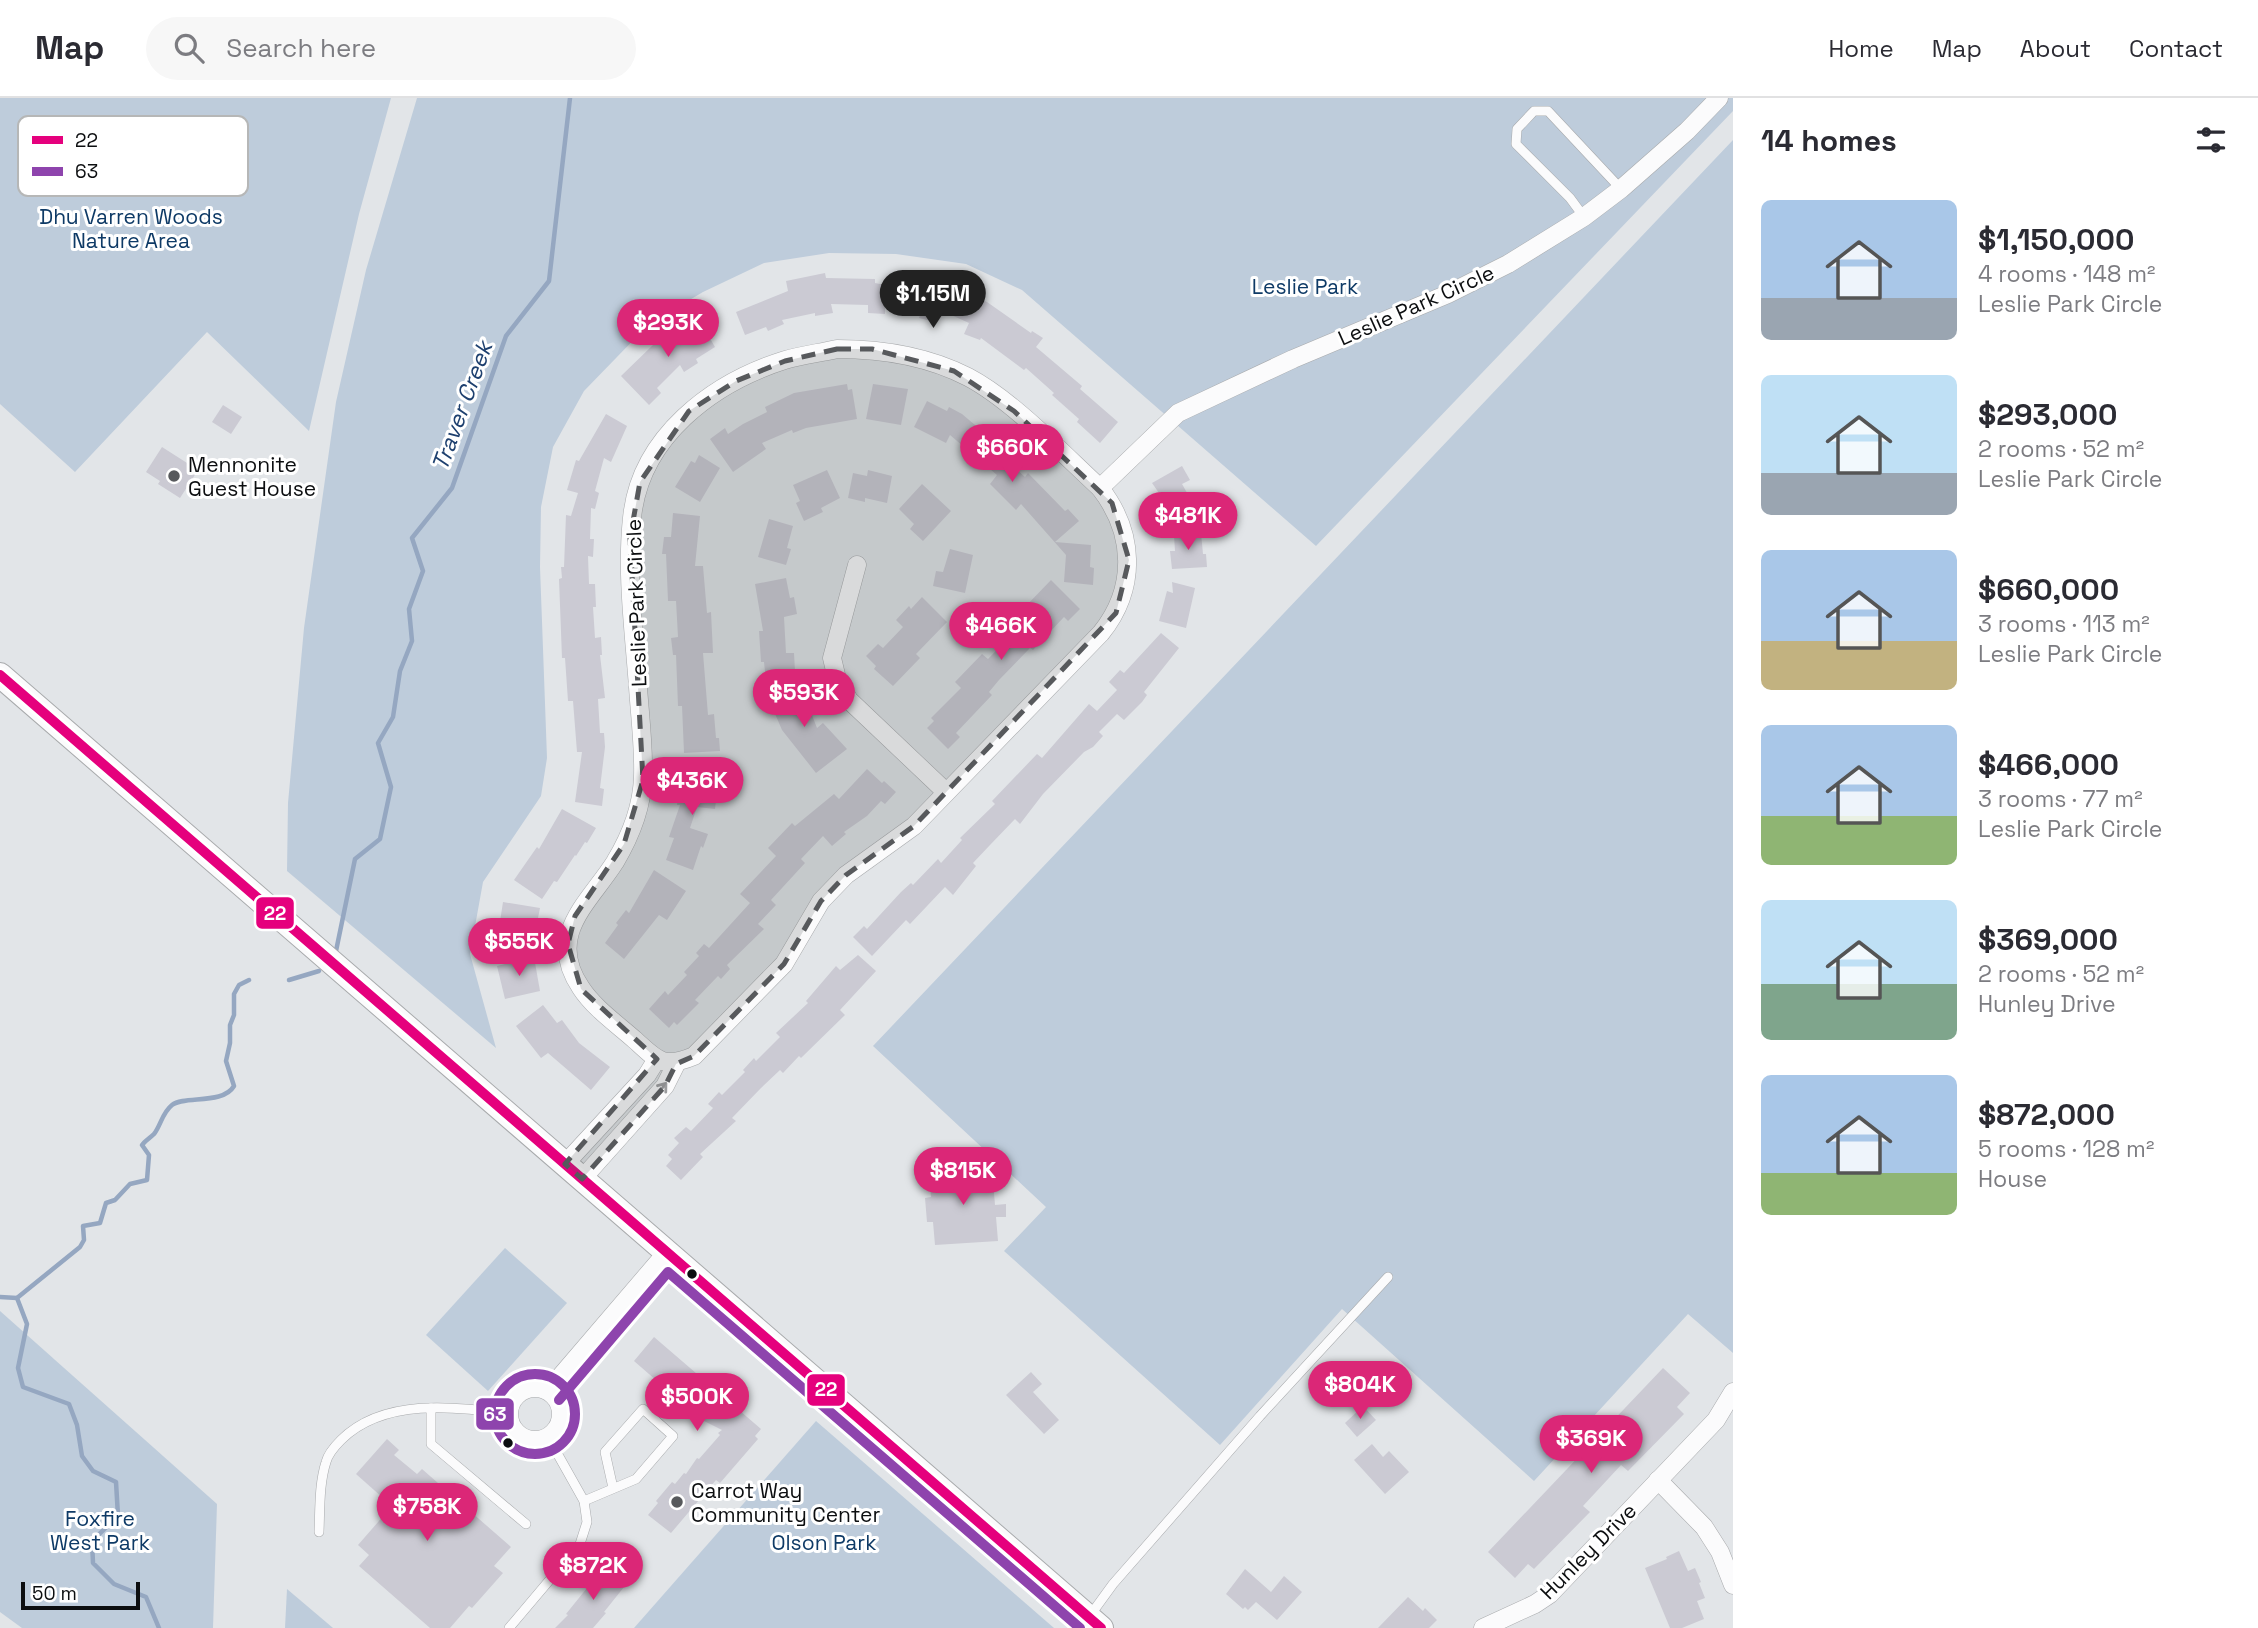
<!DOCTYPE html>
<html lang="en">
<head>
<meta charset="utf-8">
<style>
  :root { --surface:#fff; --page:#f7f7f7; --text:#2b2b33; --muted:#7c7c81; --line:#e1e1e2; --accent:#db2777 }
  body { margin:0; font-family:"Space Grotesk",sans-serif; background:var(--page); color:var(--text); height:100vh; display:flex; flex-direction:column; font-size:26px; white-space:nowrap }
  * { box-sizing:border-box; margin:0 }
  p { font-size:23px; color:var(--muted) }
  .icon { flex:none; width:38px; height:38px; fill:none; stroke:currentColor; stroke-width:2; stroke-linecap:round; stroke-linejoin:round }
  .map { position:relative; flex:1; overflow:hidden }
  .drawer { display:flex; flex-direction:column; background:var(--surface); width:525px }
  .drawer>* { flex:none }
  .scale { position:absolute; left:21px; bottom:18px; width:119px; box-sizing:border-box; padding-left:7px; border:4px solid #0c0e10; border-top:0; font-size:19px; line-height:24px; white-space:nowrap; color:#0c0e10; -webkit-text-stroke:5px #fff; paint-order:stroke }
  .price { position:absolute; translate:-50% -60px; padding:0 16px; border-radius:24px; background:var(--accent); color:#fff; font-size:23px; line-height:46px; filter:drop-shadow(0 2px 4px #0008) }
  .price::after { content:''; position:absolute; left:50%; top:42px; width:21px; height:16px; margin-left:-10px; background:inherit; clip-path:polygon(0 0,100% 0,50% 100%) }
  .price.selected { background:#222; color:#fff }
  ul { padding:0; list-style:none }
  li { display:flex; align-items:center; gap:21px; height:175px; padding:0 28px }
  li span { display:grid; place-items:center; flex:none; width:196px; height:140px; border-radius:10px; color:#555 }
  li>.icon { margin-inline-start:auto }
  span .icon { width:84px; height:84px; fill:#fffc; stroke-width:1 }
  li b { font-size:30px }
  h2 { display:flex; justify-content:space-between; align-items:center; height:84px; padding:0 28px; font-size:30px }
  header { display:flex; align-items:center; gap:42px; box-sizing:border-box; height:98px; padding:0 35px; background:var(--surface); border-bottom:2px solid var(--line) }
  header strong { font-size:33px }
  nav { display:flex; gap:38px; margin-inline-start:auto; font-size:24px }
  .search { width:490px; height:63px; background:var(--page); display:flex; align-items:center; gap:18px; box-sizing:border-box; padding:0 24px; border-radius:38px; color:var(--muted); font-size:26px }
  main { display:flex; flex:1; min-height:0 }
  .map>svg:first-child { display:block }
  .green { fill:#beccdb }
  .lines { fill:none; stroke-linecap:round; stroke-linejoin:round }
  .stream { stroke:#95a7c1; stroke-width:4.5 }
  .building { fill:#cbcad3 }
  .service-casing { stroke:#a8aaac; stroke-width:10 }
  .minor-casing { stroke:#a8aaac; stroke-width:19 }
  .secondary-casing { stroke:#a8aaac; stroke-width:26 }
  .service { stroke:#fbfbfc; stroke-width:9 }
  .minor { stroke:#fbfbfc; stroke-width:18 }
  .secondary { stroke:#fbfbfc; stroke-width:24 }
  .bus-1-casing { stroke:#fff; stroke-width:16 }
  .bus-2-casing { stroke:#fff; stroke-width:16 }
  .bus-1 { stroke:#e5007d; stroke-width:10 }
  .bus-2 { stroke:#8e44ad; stroke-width:10 }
  .oneway { stroke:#9b9c9e }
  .marked { fill:#57595c; fill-opacity:0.2; stroke:#57595c; stroke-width:5; stroke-dasharray:14 9; stroke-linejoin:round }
  .poi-dot { fill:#57595c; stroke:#fff; stroke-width:2.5 }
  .bus-dot { fill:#0c0e10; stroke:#fff; stroke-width:2.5 }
  .labels { text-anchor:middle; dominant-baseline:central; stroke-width:6; stroke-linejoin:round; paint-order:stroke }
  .park-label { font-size:21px; fill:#0e3a66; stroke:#fff }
  .street-label { font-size:21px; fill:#0c0e10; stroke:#fff }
  .poi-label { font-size:21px; fill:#0c0e10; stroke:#fff; text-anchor:start }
  .water-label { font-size:23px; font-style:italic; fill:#1e406f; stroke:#fff }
  .key { fill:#fff; stroke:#b6b7b7; stroke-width:2 }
  .key-label { font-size:19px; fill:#0c0e10 }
  .line-badge { stroke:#fff; stroke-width:2.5 }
  .badge-label { font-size:19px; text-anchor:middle; font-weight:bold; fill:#fff }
</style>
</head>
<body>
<header>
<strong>Map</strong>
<div class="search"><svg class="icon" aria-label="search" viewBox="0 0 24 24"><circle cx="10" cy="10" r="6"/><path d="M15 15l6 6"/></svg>Search here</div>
<nav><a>Home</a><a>Map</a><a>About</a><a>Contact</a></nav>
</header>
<main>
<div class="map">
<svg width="1733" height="1530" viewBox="0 0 1733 1530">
  <rect width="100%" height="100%" fill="#e2e5e8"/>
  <g class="green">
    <polygon points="0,0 391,0 359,116 309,333 207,234 75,374 0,306"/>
    <polygon points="417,0 1733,0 1733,13 1316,448 1022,192 966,166 896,156 829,155 764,165 703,194 649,226 584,293 553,349 541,409 540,469 547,660 541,698 483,784 470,856 496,950 287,773 288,705 304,530 336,304 366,172"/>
    <polygon points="1733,42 1733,1255 1688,1216 1534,1383 1342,1211 1220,1347 1004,1153 1046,1109 873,948"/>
    <polygon points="505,1150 567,1205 488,1293 426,1237"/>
    <polygon points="0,1213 217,1406 213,1530 22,1530 0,1514"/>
    <polygon points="816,1323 1054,1530 634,1530"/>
    <polygon points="287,1491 333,1530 285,1530"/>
  </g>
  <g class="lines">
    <g class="stream">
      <polyline points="336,853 355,761 380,741 391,689 378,645 393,619 400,573 412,543 409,511 423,473 412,440 452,390 506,238 549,183 570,0"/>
      <polyline points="289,882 319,873"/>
      <polyline points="0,1199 17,1200"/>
      <path d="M159,1530l-13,-31 -32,-13 -21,-21 -1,-22 26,-25 -2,-34 -23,-11 -11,-15 -5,-31 -8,-21 -46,-17 -5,-19 9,-44 -10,-26 63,-51 4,-7 -1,-14 17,-3 6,-20 9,-3 15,-16 17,-4 2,-25 -7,-10c3,-4 8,-7 12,-11 7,-9 8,-21 18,-29 12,-10 51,0 62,-19l-8,-25 4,-18v-18l4,-10v-21l5,-9 10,-5"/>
    </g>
  </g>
  <g class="building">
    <polygon points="825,175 826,180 875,181 875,185 961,202 964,194 987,204 1031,235 1032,233 1043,240 1036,249 1082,288 1080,291 1118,324 1100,345 1077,324 1079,321 1052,297 1054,295 1026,270 1024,272 981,240 980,242 964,236 969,225 938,211 935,224 919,220 920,217 885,209 885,216 868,215 868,207 831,206 833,215 815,218 815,215 782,222 784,226 768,233 766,229 745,237 736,214 788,193 786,183"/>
    <polygon points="698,220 715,249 696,261 698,265 684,274 680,267 657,290 661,295 649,307 621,278 653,247"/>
    <polygon points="847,286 848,292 852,291 857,321 806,330 793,335 792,332 762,345 766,351 733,374 710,341 725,330 728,336 743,326 767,314 765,309 794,295"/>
    <polygon points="873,286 908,291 901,327 866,321"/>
    <polygon points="927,303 947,313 949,309 962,316 981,332 984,329 1007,349 1000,357 1025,379 1028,375 1065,413 1068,411 1079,423 1055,444 1091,447 1090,469 1094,470 1093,487 1064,484 1066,457 1021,406 1016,412 990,386 997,377 950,337 946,345 914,329"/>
    <polygon points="223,307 242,319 231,336 212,324"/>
    <polygon points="606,316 627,328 611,364 604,360 595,393 599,395 595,411 591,410 590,441 594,441 593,459 588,458 589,486 595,486 596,509 593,509 595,540 601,539 602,557 600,557 605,600 598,601 600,635 604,635 605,649 600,690 604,691 602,708 575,704 582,654 577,654 573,603 568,603 565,560 562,560 559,481 562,480 561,469 564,469 566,417 571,418 578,395 567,392 576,362 579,363"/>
    <polygon points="162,349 198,372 180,400 158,386 160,383 146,374"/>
    <polygon points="699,357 720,370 700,404 675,389 691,363 695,365"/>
    <polygon points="1182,368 1190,382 1182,386 1194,407 1175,418 1152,385"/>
    <polygon points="827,372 840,400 821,410 823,414 804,423 796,405 800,403 793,387"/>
    <polygon points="868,372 892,378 887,405 865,400 865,404 848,400 853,375 867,378"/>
    <polygon points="922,386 951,413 923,443 910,431 914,426 899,411"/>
    <polygon points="673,415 700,418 695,468 703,468 707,515 711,514 713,555 703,555 708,617 714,616 716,640 719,640 720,653 684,655 682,608 678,608 676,557 673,557 671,540 678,539 676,503 668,503 666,456 662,456 664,439 671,439"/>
    <polygon points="769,421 793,428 787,450 791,451 786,467 758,459"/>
    <polygon points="1201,435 1203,456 1206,456 1207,469 1172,471 1170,453 1175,453 1174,437"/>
    <polygon points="950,451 973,457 965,495 933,488 936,473 943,474"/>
    <polygon points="786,480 790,500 794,499 797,516 784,519 786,555 794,555 795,573 765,574 764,564 761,564 759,533 763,533 755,486"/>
    <polygon points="1051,482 1080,511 1068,523 1064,519 1033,552 1030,550 999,582 989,594 992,597 956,635 960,639 948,651 927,630 934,623 931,620 961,590 955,584 982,556 988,561 1015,533 1029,517 1023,511"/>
    <polygon points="1172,484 1195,490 1186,530 1159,523 1167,493 1173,495"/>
    <polygon points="922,499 947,524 916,556 920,560 893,588 874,571 876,568 866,558 878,546 883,550 903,529 896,522 909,508 911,511"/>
    <polygon points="1161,535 1179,550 1144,594 1147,597 1142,604 1124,622 1117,616 1099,634 1103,638 1093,649 1084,654 1043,696 1020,726 1015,721 990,747 973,765 976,768 953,797 945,789 910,826 906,822 872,858 853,839 864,828 867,831 901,794 911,785 913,787 938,761 941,765 962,742 960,740 995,706 992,703 1037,656 1042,660 1089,606 1097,613 1117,592 1109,584 1120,572 1124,575"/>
    <polygon points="789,585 798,605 806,602 817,630 823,625 847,651 816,675 782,632 766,595"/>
    <polygon points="867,671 882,685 884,683 896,694 885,706 881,703 867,718 844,734 846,736 832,748 823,738 801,761 805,765 771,802 776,807 758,826 764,831 727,867 730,871 721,881 718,878 695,902 699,905 677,927 674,924 669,930 649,911 665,893 668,897 687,877 684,874 699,858 696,855 704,846 709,850 750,805 740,796 776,758 768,750 792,725 795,728 834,696 839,701"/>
    <polygon points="685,673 719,677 715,711 697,709 690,730 708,736 703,750 701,748 693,772 666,762 674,740 669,739 680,707 677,707 679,689 683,689"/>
    <polygon points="562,711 596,730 587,745 585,744 576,758 575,757 557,784 554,783 542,801 514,782 537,749 539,751"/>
    <polygon points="654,772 686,793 667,822 659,817 624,861 605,845 618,827 616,825 626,812 629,815"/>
    <polygon points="503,804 540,810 537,825 532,824 528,848 497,843"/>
    <polygon points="858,857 876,873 840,912 845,917 801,960 799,958 783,975 780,972 761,990 732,1020 736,1023 700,1056 703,1059 681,1082 666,1068 672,1061 668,1057 679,1045 674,1040 686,1029 691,1033 713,1010 708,1006 719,994 722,997 745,974 743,972 754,960 756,963 780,939 776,935 808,905 806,903 836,868 840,872"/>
    <polygon points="534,859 540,893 505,901 497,868"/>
    <polygon points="543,907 557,925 562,922 579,945 610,969 591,992 548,955 541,960 516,928"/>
    <polygon points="992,1071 995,1107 1006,1106 1006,1119 996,1119 998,1143 935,1147 933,1124 927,1124 925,1100 931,1099 929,1075"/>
    <polygon points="654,1239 761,1331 755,1338 758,1341 720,1385 716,1382 671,1435 648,1417 658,1405 656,1403 672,1384 675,1386 684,1375 686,1376 697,1360 699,1361 720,1337 718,1335 722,1332 702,1322 634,1263"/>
    <polygon points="1663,1270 1690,1295 1677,1309 1684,1316 1628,1373 1621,1367 1583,1408 1590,1414 1534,1471 1528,1466 1515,1480 1488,1454"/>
    <polygon points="1031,1274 1042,1286 1033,1294 1059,1322 1044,1336 1006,1297"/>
    <polygon points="1363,1308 1376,1322 1357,1339 1345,1325"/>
    <polygon points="387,1341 399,1352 394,1357 417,1376 422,1371 511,1449 494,1468 503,1475 472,1510 469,1508 450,1530 430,1530 359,1468 369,1457 358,1447 392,1408 356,1376"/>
    <polygon points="1372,1346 1383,1359 1389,1353 1409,1374 1385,1396 1354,1362"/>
    <polygon points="1679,1453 1688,1473 1695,1470 1701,1484 1699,1485 1705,1500 1697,1503 1704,1521 1682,1530 1670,1530 1645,1470 1667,1461 1666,1459"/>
    <polygon points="602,1470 624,1489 604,1514 606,1515 593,1530 555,1530 568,1517 566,1516 587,1490 586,1489"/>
    <polygon points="1245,1471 1271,1494 1284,1478 1302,1494 1277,1522 1256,1504 1248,1512 1245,1509 1243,1511 1226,1496"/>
    <polygon points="1408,1499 1423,1513 1425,1510 1437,1522 1429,1530 1378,1530"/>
  </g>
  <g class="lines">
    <defs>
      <g id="service">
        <polyline points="1584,119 1570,100 1516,46 1517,31 1534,13 1548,13 1621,91"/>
        <polyline points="431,1310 431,1346 526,1426"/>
        <polyline points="584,1403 636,1381 673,1338 643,1311 605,1354 613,1390"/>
        <path d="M319,1434c1,-23 0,-48 7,-70 2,-8 9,-16 15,-22 42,-42 114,-34 168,-26"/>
        <polyline points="1089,1519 1113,1486 1260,1318 1388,1179"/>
        <polyline points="509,1530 580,1446 587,1424 584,1403 548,1339"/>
      </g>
      <g id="minor">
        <path d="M837,251c46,0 90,7 131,28 44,23 95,77 132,111 35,45 37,100 1,145l-187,193 -68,49 -25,26 -37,63 -90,92c-31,13 -37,4 -59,-16 -18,-16 -41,-32 -54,-52 -36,-53 8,-85 34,-126 15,-25 27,-56 28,-85 1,-30 -3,-60 -5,-90 -4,-55 -12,-114 -6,-169 8,-81 80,-135 153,-158 17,-5 35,-7 52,-11z"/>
        <polyline points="1100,390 1178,315 1293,261 1448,196 1508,166 1584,119 1621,91 1687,33 1719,0"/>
        <polyline points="857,467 832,560 837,581 849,602 946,694"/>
        <polyline points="565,1066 647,977 657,961"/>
        <polyline points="582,1081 665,988 676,966"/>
        <circle cx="535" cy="1316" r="26"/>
        <polyline points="548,1293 667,1154"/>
        <polyline points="1658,1382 1704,1429 1720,1454 1733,1487"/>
        <polyline points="1483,1530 1535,1506 1550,1496 1716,1322 1733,1294"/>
      </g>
      <polyline id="secondary" points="0,577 1101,1530"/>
    </defs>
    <use href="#service" class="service-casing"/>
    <use href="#minor" class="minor-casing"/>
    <use href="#secondary" class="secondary-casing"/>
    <use href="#service" class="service"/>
    <use href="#minor" class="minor"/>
    <use href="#secondary" class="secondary"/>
    <defs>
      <polyline id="bus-1" points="0,577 1101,1530"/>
      <g id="bus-2">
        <circle cx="535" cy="1316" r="40"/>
        <polyline points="559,1302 668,1174 1080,1530"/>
      </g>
    </defs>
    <use href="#bus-1" class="bus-1-casing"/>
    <use href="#bus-2" class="bus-2-casing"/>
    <use href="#bus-1" class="bus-1"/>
    <use href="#bus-2" class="bus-2"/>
  </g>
  <defs><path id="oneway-shaft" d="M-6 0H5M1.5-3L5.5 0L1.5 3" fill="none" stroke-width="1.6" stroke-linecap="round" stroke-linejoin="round" transform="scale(1.75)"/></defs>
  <use class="oneway" href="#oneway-shaft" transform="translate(660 993) rotate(-52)"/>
  <path class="marked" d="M837,251h35l82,22 60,40 98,92 17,57 -13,53 -202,213 -68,49 -25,26 -37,63 -90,92 -18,8 -11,22 -83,93 -17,-15 92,-105 -76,-70 -13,-45 7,-28 49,-72 19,-64 -13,-242 10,-56 49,-71 47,-30 49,-20z"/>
  <g class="poi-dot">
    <circle cx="174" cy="378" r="7"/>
    <circle cx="677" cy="1404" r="7"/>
  </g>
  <g class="bus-dot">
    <circle cx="692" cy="1176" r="6"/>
    <circle cx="508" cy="1345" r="6"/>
  </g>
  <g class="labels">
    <g class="park-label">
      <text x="131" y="118">Dhu Varren Woods<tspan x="131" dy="24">Nature Area</tspan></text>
      <text x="1305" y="188">Leslie Park</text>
      <text x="100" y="1420">Foxfire<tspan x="100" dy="24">West Park</tspan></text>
      <text x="824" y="1444">Olson Park</text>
    </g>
    <g class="street-label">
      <text transform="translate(1416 207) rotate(-24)">Leslie Park Circle</text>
      <text transform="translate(636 505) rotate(-92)">Leslie Park Circle</text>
      <text transform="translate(1588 1453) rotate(-45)">Hunley Drive</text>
    </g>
    <g class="poi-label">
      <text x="188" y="366">Mennonite<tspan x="188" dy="24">Guest House</tspan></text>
      <text x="691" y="1392">Carrot Way<tspan x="691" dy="24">Community Center</tspan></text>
    </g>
    <g class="water-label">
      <text transform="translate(462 308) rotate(-70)">Traver Creek</text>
    </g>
  </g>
  <rect x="18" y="18" width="230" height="80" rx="10" class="key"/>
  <rect x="32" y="38" width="31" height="8" fill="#e5007d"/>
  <rect x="32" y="69" width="31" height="9" fill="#8e44ad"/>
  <g class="key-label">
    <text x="75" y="49">22</text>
    <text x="75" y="80">63</text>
  </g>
  <g class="line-badge">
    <rect x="255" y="798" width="40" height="34" rx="7" fill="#e5007d"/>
    <rect x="806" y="1275" width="40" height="34" rx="7" fill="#e5007d"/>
    <rect x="475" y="1299" width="40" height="34" rx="7" fill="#8e44ad"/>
  </g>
  <g class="badge-label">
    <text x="275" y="822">22</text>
    <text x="826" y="1298">22</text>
    <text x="495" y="1323">63</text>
  </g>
</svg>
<div class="scale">50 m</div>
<b class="price selected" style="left:933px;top:232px">$1.15M</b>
<b class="price" style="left:668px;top:261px">$293K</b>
<b class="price" style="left:1012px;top:386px">$660K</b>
<b class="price" style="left:1188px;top:454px">$481K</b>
<b class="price" style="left:1001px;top:564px">$466K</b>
<b class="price" style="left:804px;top:631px">$593K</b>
<b class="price" style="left:692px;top:719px">$436K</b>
<b class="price" style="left:519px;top:880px">$555K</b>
<b class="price" style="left:963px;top:1109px">$815K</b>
<b class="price" style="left:1360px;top:1323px">$804K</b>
<b class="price" style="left:697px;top:1335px">$500K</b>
<b class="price" style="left:1591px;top:1377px">$369K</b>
<b class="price" style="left:427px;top:1445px">$758K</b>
<b class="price" style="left:593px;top:1504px">$872K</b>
</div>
<section class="drawer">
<h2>14 homes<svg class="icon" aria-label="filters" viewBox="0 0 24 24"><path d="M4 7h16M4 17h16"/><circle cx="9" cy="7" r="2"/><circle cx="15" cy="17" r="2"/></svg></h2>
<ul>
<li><span style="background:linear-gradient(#a9c7e8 70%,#9aa5b1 0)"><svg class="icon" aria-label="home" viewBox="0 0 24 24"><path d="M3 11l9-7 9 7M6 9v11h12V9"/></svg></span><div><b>$1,150,000</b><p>4 rooms · 148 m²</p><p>Leslie Park Circle</p></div></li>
<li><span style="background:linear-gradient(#bfe0f5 70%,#9aa5b1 0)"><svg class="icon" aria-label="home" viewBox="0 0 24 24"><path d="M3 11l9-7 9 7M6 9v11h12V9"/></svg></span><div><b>$293,000</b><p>2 rooms · 52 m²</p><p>Leslie Park Circle</p></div></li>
<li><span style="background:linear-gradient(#a9c7e8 65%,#c2b280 0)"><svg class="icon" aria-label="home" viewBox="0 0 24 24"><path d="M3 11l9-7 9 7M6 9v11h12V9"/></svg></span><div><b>$660,000</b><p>3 rooms · 113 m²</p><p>Leslie Park Circle</p></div></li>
<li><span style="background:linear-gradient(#a9c7e8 65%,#8fb573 0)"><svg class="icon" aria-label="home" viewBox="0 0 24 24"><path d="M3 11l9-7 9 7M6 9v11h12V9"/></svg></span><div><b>$466,000</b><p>3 rooms · 77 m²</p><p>Leslie Park Circle</p></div></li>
<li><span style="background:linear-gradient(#bfe0f5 60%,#7fa58c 0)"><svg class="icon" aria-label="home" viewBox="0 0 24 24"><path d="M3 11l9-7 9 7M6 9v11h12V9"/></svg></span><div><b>$369,000</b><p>2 rooms · 52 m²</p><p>Hunley Drive</p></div></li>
<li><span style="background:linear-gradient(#a9c7e8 70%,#8fb573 0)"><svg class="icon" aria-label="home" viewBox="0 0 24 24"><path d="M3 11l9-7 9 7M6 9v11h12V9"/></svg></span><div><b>$872,000</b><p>5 rooms · 128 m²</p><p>House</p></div></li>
</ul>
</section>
</main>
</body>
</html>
